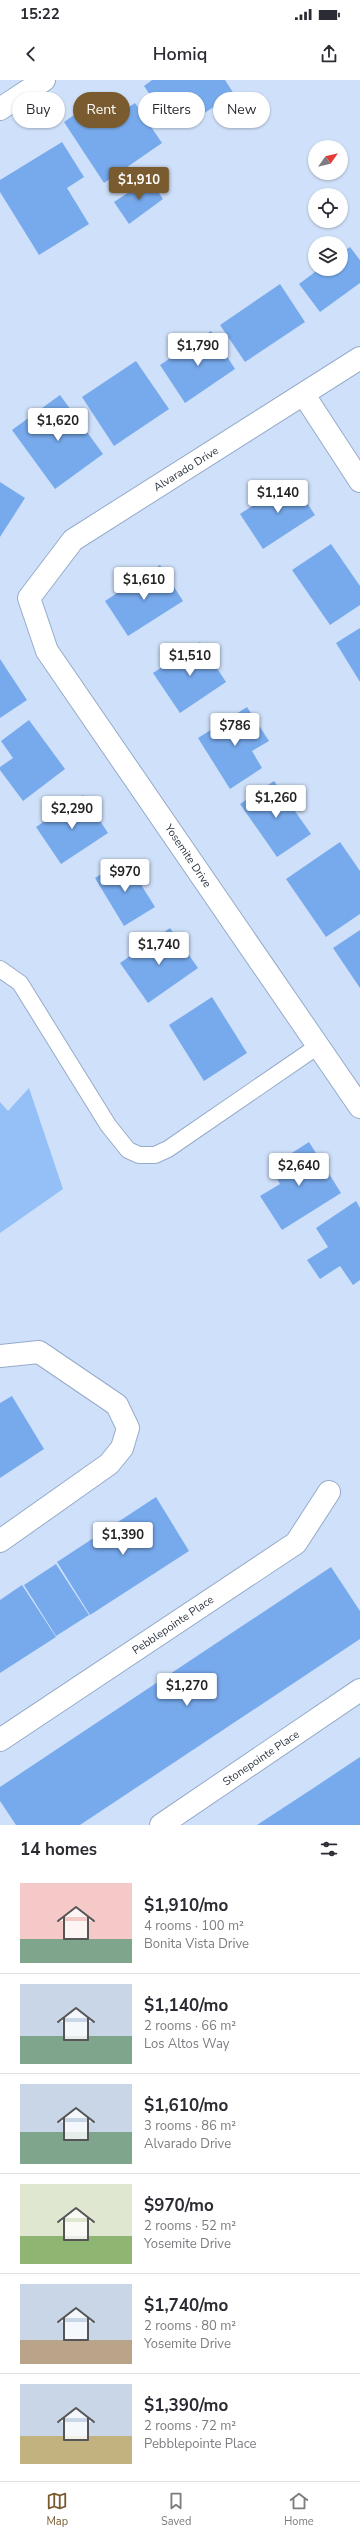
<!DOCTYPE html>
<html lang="en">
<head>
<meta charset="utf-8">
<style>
  :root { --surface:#fff; --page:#f2f2f3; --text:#2b2b33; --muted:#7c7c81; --line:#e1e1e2; --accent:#795b2f }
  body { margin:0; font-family:"Nunito Sans",sans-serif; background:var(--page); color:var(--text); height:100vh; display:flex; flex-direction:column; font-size:15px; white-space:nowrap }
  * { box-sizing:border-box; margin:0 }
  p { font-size:13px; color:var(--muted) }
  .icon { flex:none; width:22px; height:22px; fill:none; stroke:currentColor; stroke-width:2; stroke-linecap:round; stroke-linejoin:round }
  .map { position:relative; height:1745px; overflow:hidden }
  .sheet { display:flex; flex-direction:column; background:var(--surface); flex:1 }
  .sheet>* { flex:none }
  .guide { position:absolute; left:12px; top:12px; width:336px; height:36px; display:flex; gap:8px }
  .needle { width:26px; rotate:56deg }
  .controls { position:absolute; left:308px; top:60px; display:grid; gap:8px }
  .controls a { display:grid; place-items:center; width:40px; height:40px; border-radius:50%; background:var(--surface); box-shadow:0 1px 3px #0004; font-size:20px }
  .price { position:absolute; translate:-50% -34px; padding:0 9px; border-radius:4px; background:#fff; color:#222; font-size:13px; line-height:26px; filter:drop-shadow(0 1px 2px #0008) }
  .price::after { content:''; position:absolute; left:50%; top:24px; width:12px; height:9px; margin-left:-6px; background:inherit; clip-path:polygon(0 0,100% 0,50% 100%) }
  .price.current { background:var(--accent); color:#fff }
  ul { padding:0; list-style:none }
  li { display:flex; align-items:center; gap:12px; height:100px; padding:0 20px }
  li+li { border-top:1px solid var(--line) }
  li span { display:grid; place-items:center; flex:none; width:112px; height:80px; border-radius:0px; color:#555 }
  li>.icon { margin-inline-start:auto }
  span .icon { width:48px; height:48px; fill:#fffc; stroke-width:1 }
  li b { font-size:17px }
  h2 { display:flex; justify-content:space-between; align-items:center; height:48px; padding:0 20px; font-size:17px }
  .chip { padding:0 14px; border-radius:18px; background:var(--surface); box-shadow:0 1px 3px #0004; font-size:14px; line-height:36px }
  .chip.current { background:var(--accent); color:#fff }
  .status { display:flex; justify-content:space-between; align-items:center; height:28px; padding:0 20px; background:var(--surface); direction:ltr }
  .status svg { height:11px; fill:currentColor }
  header { display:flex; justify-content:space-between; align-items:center; height:52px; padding:0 20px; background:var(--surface); font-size:18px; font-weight:600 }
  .dock { display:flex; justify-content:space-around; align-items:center; height:56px; border-top:1px solid var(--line); background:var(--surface); font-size:11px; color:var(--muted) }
  .dock a { display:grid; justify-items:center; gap:2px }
  .dock .current { color:var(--accent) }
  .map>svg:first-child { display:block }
  .green { fill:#94bff7 }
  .building { fill:#77aaed }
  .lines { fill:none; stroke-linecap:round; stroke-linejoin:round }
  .service-casing { stroke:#96abc9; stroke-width:18 }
  .minor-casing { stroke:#96abc9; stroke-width:24 }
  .service { stroke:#fff; stroke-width:16 }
  .minor { stroke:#fff; stroke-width:22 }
  .labels { text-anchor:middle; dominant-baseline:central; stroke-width:3.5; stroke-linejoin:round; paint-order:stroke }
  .street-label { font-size:11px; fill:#2c3541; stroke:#fff }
</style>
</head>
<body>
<div class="status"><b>15:22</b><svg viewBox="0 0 49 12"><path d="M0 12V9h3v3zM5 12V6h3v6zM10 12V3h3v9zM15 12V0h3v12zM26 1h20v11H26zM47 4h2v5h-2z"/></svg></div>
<header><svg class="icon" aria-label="back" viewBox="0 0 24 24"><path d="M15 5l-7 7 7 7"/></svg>Homiq<svg class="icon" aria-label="share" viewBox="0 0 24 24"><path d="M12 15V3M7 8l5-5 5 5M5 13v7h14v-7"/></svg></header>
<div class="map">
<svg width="360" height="1745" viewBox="0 0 360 1745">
  <rect width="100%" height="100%" fill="#cfe1fa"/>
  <polygon class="green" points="29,1008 63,1109 0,1153 0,1022 8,1031"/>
  <g class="building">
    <polygon points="152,0 225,0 234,14 195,39 185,24 165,37 144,6"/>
    <polygon points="101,16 115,36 135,23 162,63 104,103 64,42"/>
    <polygon points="62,62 84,97 67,108 89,144 39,175 0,112 0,100"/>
    <polygon points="149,99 163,119 129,144 114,122"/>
    <polygon points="350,167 360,180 360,203 320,232 299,204 319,189 341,189 341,173"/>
    <polygon points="280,204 305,242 245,282 220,245"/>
    <polygon points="211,251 235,289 185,323 160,285"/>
    <polygon points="136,281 169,329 114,366 82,317"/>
    <polygon points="60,315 103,374 55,409 12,350"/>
    <polygon points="292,400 315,435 263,469 240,434"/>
    <polygon points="0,402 25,418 0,457"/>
    <polygon points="331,464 360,506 360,525 330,545 292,490"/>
    <polygon points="160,485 183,521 128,556 105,521"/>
    <polygon points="360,548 360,602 336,563"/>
    <polygon points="200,562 226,602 180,633 153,593"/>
    <polygon points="0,579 27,620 0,638"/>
    <polygon points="247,627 269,661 252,671 262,688 230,709 198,658"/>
    <polygon points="29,640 65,689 23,721 0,690 0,687 13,678 1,661"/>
    <polygon points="274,701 311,754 277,777 240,724"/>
    <polygon points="83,715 108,753 61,784 36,747"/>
    <polygon points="340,762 360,791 360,834 326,857 286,799"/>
    <polygon points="125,779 155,827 124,846 95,798"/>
    <polygon points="170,848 198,888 148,923 120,883"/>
    <polygon points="360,850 360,908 333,868"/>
    <polygon points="212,917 247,973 204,1001 169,945"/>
    <polygon points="309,1062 341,1113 282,1150 260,1116 280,1104 270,1087"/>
    <polygon points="356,1121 360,1128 360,1200 353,1205 340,1186 320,1199 307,1180 328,1167 316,1148"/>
    <polygon points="12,1316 44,1369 0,1398 0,1323"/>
    <polygon points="156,1417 189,1471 90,1535 57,1482"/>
    <polygon points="56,1484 89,1535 56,1556 24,1505"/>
    <polygon points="331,1487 360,1531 360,1559 80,1745 16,1745 0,1721 0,1707"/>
    <polygon points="22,1505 56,1557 0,1593 0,1520"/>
    <polygon points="360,1677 360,1745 257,1745 315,1707"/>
  </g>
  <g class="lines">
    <defs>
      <polyline id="service" points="0,889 20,903 108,1045 128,1070 139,1075 155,1075 168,1069 318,966"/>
      <g id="minor">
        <polyline points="0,29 44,0"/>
        <polyline points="360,278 73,460 29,518 47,571 360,1027"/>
        <polyline points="304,315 360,401"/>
        <polyline points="0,1276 39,1272 117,1325 128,1348 122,1368 109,1384 0,1461"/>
        <polyline points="0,1660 296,1463 329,1412"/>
        <polyline points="161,1745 360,1610"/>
      </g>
    </defs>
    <use href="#service" class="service-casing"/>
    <use href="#minor" class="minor-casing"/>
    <use href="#service" class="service"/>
    <use href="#minor" class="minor"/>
  </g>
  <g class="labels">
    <g class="street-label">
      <text transform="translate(186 389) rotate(-32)">Alvarado Drive</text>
      <text transform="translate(188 776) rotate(56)">Yosemite Drive</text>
      <text transform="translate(173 1545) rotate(-34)">Pebblepointe Place</text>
      <text transform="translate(261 1678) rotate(-34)">Stonepointe Place</text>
    </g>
  </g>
</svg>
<div class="controls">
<a><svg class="needle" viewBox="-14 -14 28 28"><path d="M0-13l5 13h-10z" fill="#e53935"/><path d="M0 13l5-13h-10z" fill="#7c7c81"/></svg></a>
<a><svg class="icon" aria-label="locate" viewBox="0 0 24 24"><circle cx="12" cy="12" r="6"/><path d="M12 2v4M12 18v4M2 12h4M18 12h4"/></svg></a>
<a><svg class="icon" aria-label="layers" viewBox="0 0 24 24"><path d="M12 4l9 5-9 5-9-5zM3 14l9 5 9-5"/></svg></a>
</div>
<b class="price current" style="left:139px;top:121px">$1,910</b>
<b class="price" style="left:198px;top:287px">$1,790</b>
<b class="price" style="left:58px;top:362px">$1,620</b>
<b class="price" style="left:278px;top:434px">$1,140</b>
<b class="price" style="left:144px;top:521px">$1,610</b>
<b class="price" style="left:190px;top:597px">$1,510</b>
<b class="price" style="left:235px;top:667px">$786</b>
<b class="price" style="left:276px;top:739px">$1,260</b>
<b class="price" style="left:72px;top:750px">$2,290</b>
<b class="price" style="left:125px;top:813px">$970</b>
<b class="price" style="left:159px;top:886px">$1,740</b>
<b class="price" style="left:299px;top:1107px">$2,640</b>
<b class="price" style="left:123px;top:1476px">$1,390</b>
<b class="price" style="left:187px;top:1627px">$1,270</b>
<div class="guide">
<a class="chip">Buy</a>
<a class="chip current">Rent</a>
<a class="chip">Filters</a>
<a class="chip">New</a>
</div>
</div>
<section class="sheet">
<h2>14 homes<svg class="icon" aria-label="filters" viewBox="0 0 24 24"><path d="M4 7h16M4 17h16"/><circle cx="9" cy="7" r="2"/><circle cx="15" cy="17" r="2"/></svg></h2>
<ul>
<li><span style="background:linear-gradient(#f6c9c9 70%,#7fa58c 0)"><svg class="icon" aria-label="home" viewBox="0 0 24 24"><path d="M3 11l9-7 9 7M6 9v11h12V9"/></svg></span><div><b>$1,910/mo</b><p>4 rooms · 100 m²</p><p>Bonita Vista Drive</p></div></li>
<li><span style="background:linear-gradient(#c9d6e8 65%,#7fa58c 0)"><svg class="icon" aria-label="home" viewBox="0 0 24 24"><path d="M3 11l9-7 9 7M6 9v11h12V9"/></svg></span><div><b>$1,140/mo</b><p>2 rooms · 66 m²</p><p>Los Altos Way</p></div></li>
<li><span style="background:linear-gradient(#c9d6e8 60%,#7fa58c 0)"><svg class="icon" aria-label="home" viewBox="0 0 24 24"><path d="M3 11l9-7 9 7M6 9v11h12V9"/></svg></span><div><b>$1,610/mo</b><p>3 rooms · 86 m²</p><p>Alvarado Drive</p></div></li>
<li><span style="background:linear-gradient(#dfe7d0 65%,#8fb573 0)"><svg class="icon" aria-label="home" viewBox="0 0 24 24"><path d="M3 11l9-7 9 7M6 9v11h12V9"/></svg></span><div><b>$970/mo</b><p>2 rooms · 52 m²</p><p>Yosemite Drive</p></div></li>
<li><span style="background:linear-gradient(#c9d6e8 70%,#b9a48a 0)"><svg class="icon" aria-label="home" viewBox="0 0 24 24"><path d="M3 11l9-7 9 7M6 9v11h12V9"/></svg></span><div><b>$1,740/mo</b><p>2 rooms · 80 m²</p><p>Yosemite Drive</p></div></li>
<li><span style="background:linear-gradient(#c9d6e8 65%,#c2b280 0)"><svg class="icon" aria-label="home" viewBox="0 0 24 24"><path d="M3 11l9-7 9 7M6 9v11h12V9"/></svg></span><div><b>$1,390/mo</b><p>2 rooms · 72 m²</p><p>Pebblepointe Place</p></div></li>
</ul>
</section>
<nav class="dock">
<a class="current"><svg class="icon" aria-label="map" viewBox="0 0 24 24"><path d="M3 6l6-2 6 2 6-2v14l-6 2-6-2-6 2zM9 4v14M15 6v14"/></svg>Map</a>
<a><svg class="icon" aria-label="saved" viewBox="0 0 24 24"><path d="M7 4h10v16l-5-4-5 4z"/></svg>Saved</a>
<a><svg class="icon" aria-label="home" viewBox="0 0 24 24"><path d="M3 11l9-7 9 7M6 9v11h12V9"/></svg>Home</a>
</nav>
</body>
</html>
